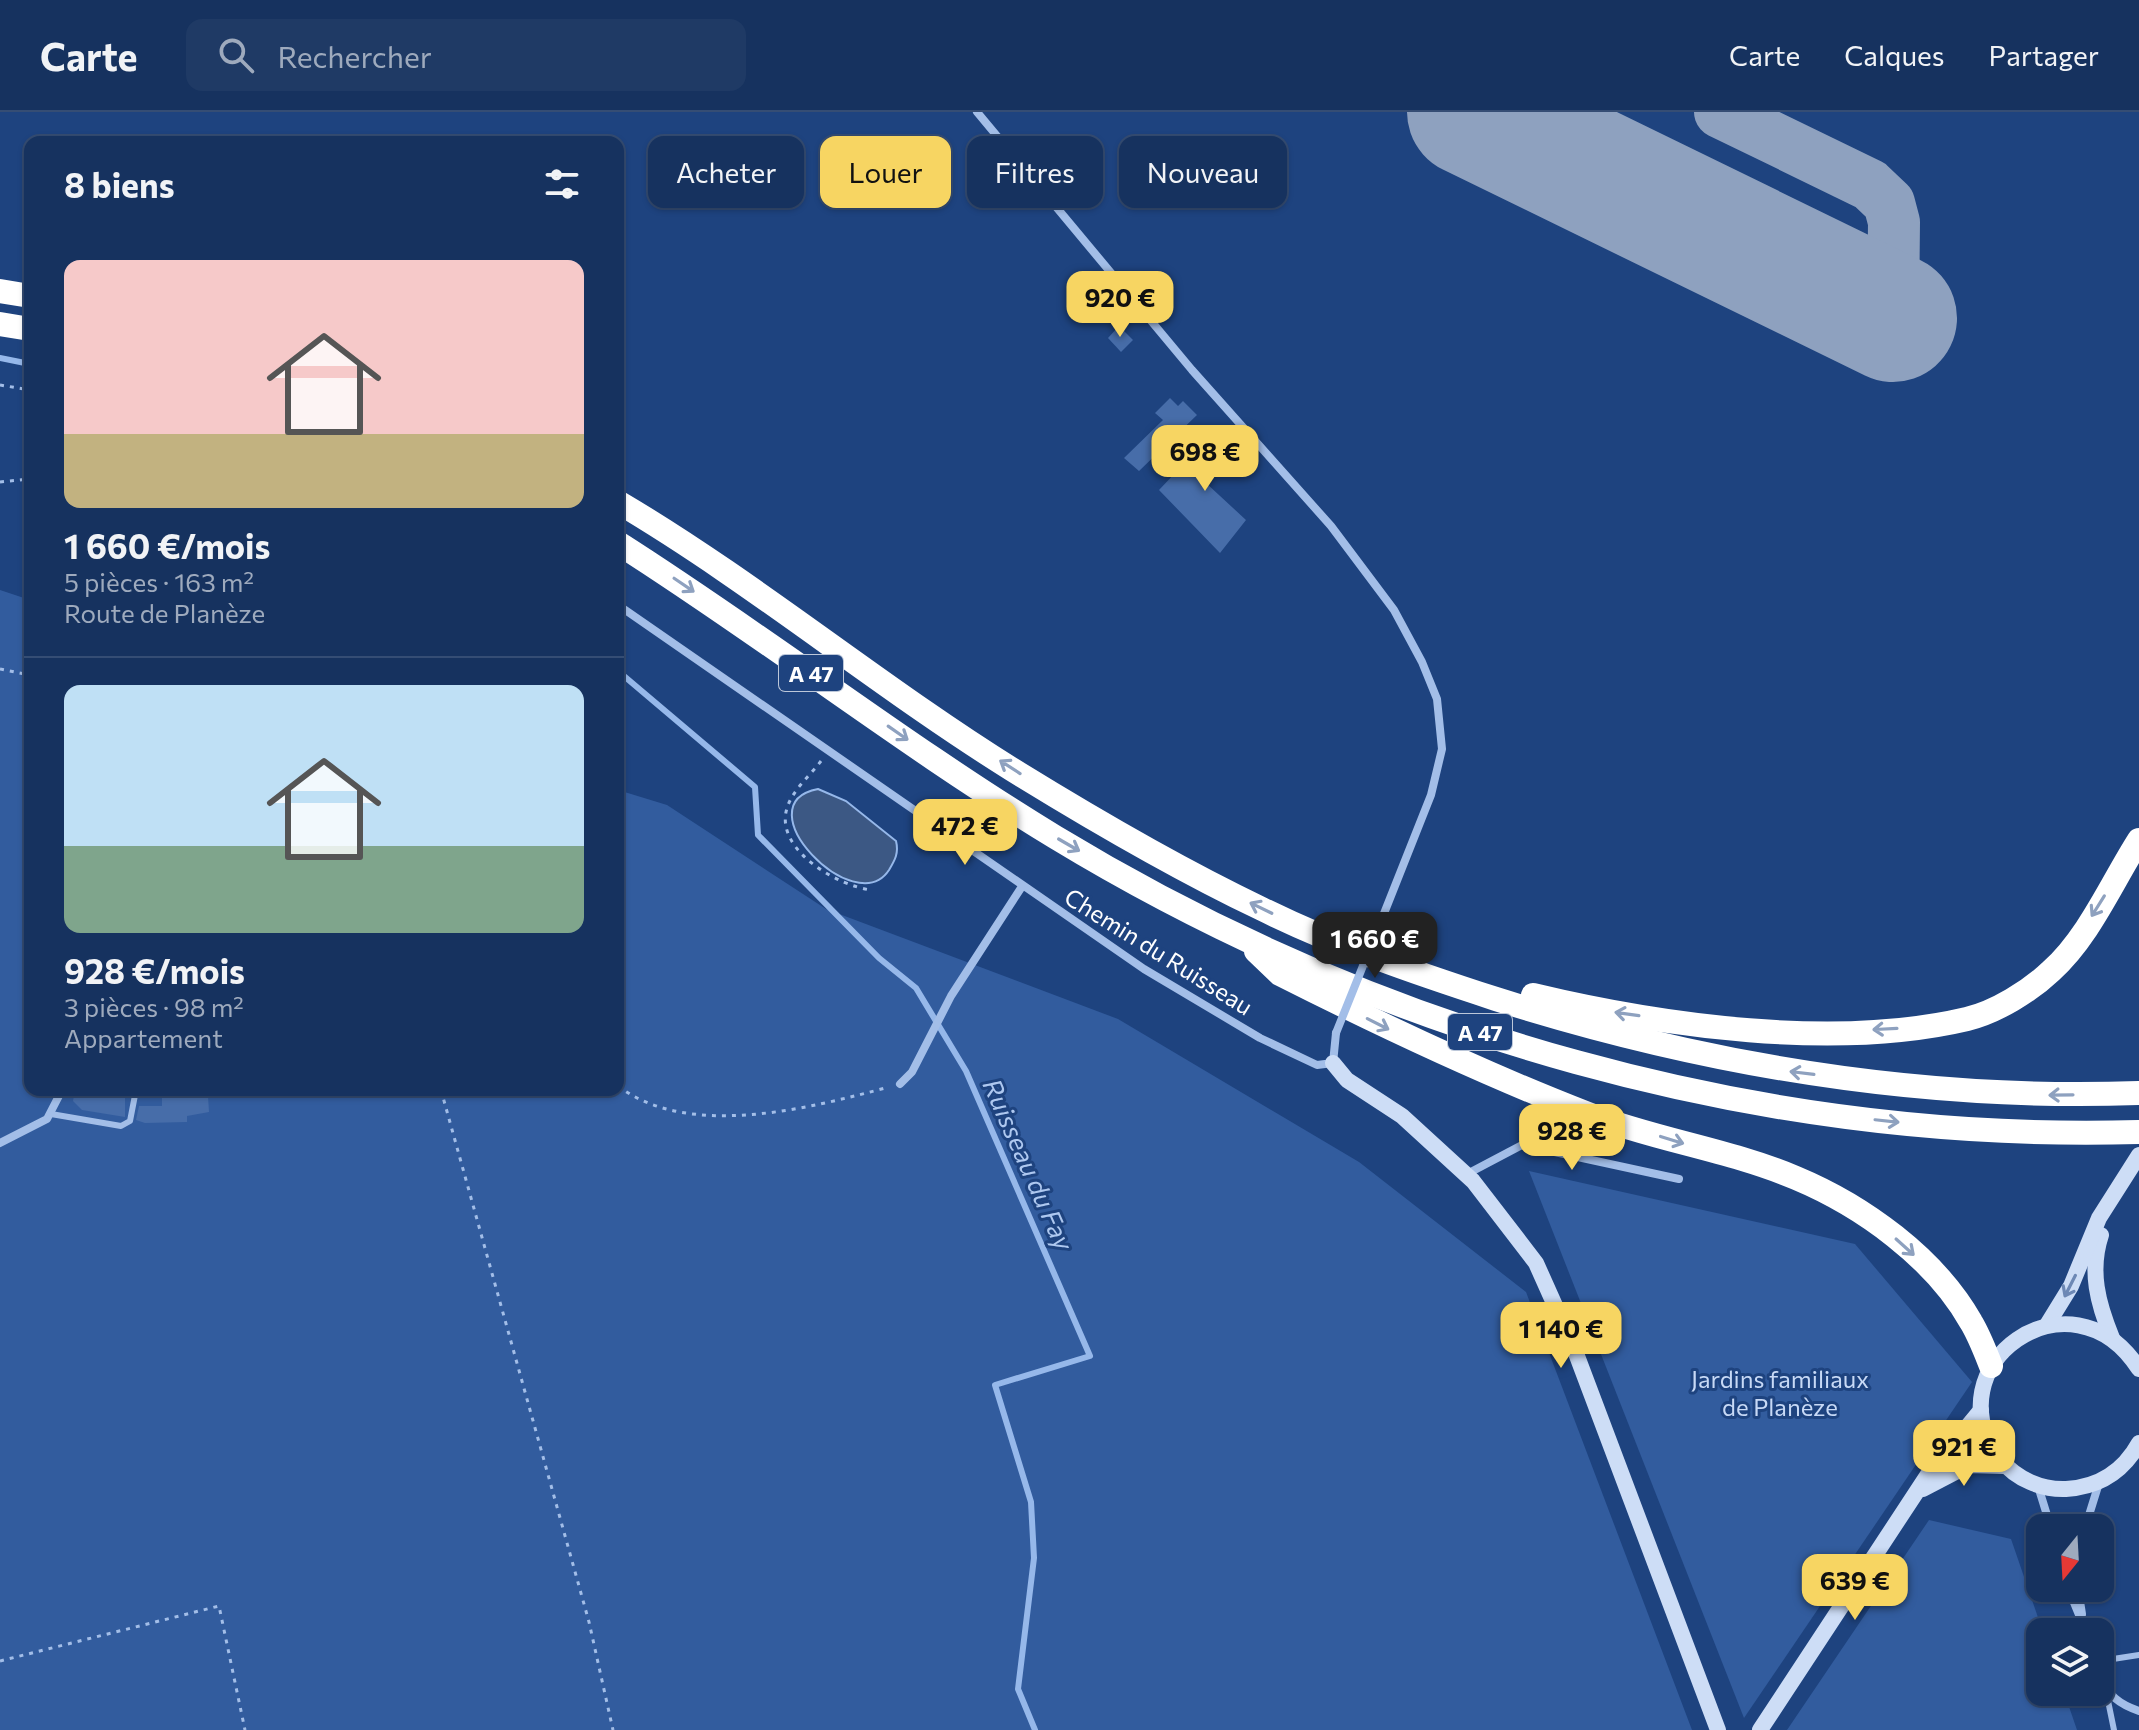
<!DOCTYPE html>
<html lang="fr">
<head>
<meta charset="utf-8">
<style>
  :root { --surface:#16325f; --page:#1f3a65; --text:#f1f3f6; --muted:#9eaabd; --line:#354d74; --accent:#f7d562 }
  body { margin:0; font-family:Commissioner,sans-serif; background:var(--page); color:var(--text); height:100vh; display:flex; flex-direction:column; font-size:30px; white-space:nowrap }
  * { box-sizing:border-box; margin:0 }
  p { font-size:26px; color:var(--muted) }
  .icon { flex:none; width:44px; height:44px; fill:none; stroke:currentColor; stroke-width:2; stroke-linecap:round; stroke-linejoin:round }
  .map { position:relative; flex:1; overflow:hidden }
  .details { position:absolute; left:24px; top:24px; width:600px; height:960px; display:flex; flex-direction:column; background:var(--surface); border-radius:16px; box-shadow:0 2px 6px #0004,0 0 0 2px var(--line) }
  .details>* { flex:none }
  .guide { position:absolute; left:648px; top:24px; width:760px; height:72px; display:flex; gap:16px }
  .needle { width:52px; rotate:198deg }
  .fabs { position:absolute; left:2026px; top:1402px; display:grid; gap:16px }
  .fabs a { display:grid; place-items:center; width:88px; height:88px; border-radius:16px; background:var(--surface); box-shadow:0 2px 6px #0004,0 0 0 2px var(--line); font-size:40px }
  .price { position:absolute; translate:-50% -68px; padding:0 18px; border-radius:16px; background:var(--accent); color:#111; font-size:26px; line-height:52px; filter:drop-shadow(0 2px 4px #0008) }
  .price::after { content:''; position:absolute; left:50%; top:48px; width:24px; height:18px; margin-left:-12px; background:inherit; clip-path:polygon(0 0,100% 0,50% 100%) }
  .price.on { background:#222; color:#fff }
  ul { padding:0; list-style:none }
  li { display:grid; align-content:center; gap:16px; height:424px; padding:0 40px }
  li+li { border-top:2px solid var(--line) }
  li span { display:grid; place-items:center; height:248px; border-radius:16px; color:#555 }
  li>.icon { margin-inline-start:auto }
  span .icon { width:144px; height:144px; fill:#fffc; stroke-width:1 }
  li b { font-size:34px }
  h2 { display:flex; justify-content:space-between; align-items:center; height:96px; padding:0 40px; font-size:34px }
  .tag { padding:0 28px; border-radius:16px; background:var(--surface); box-shadow:0 2px 6px #0004,0 0 0 2px var(--line); font-size:28px; line-height:72px }
  .tag.on { background:var(--accent); color:#111 }
  header { display:flex; align-items:center; gap:48px; box-sizing:border-box; height:112px; padding:0 40px; background:var(--surface); border-bottom:2px solid var(--line) }
  header strong { font-size:38px }
  nav { display:flex; gap:44px; margin-inline-start:auto; font-size:28px }
  .search { width:560px; height:72px; background:var(--page); display:flex; align-items:center; gap:20px; box-sizing:border-box; padding:0 28px; border-radius:16px; color:var(--muted); font-size:30px }
  .map>svg:first-child { display:block }
  .green { fill:#325c9e }
  .water { fill:#3c5884; stroke:#96b8ea; stroke-width:2 }
  .lines { fill:none; stroke-linecap:round; stroke-linejoin:round }
  .stream { stroke:#96b8ea; stroke-width:6 }
  .taxiway { stroke:#8ea1bf; stroke-width:52 }
  .runway { stroke:#8ea1bf; stroke-width:128 }
  .building { fill:#476da9 }
  .path { stroke:#a3bee8; stroke-width:3; stroke-dasharray:4 6; stroke-linecap:butt }
  .lane { stroke:#a3bee8; stroke-width:6 }
  .street { stroke:#a3bee8; stroke-width:8 }
  .secondary { stroke:#cdddf6; stroke-width:16 }
  .highway { stroke:#fff; stroke-width:24 }
  .street-bridge { stroke:#a3bee8; stroke-width:8 }
  .oneway { stroke:#8ea1bf }
  .oneway2 { stroke:#6d88b5 }
  .labels { text-anchor:middle; dominant-baseline:central; stroke-width:6; stroke-linejoin:round; paint-order:stroke }
  .shield { fill:#1e437f; stroke:#bcc7d9; stroke-width:2 }
  .shield-label { font-size:22px; font-weight:bold; fill:#fff }
  .street-label { font-size:24px; fill:#fff; stroke:#1e437f }
  .park-label { font-size:24px; fill:#c7d9f6; stroke:#1e437f }
  .water-label { font-size:26px; font-style:italic; fill:#aec8f0; stroke:#1e437f }
</style>
</head>
<body>
<header>
<strong>Carte</strong>
<div class="search"><svg class="icon" aria-label="search" viewBox="0 0 24 24"><circle cx="10" cy="10" r="6"/><path d="M15 15l6 6"/></svg>Rechercher</div>
<nav><a>Carte</a><a>Calques</a><a>Partager</a></nav>
</header>
<div class="map">
<svg width="2139" height="1618" viewBox="0 0 2139 1618">
  <rect width="100%" height="100%" fill="#1e437f"/>
  <g class="green">
    <polygon points="0,478 30,488 30,978 618,978 618,678 667,693 826,797 1118,907 1359,1050 1526,1180 1692,1618 0,1618"/>
    <polygon points="1529,1059 1855,1132 1972,1270 1744,1606"/>
    <polygon points="1929,1408 2011,1427 2043,1520 2040,1520 2040,1580 2064,1580 2077,1618 1787,1618"/>
  </g>
  <path class="water" d="M818,677l28,12 50,40c3,12 -1,19 -7,29 -34,52 -148,-66 -71,-81z"/>
  <g class="lines">
    <g class="stream">
      <polyline points="0,246 30,252"/>
      <polyline points="618,559 755,675 758,723 879,846 916,876 966,959 1090,1244 995,1273 1031,1390 1034,1446 1018,1577 1035,1618"/>
    </g>
    <polyline class="taxiway" points="1720,0 1870,73 1889,91 1894,110 1893,206"/>
    <polyline class="runway" points="1471,0 1893,206"/>
  </g>
  <g class="building">
    <polygon points="1119,214 1133,228 1121,240 1108,226"/>
    <polygon points="1170,286 1178,294 1183,289 1197,303 1139,359 1124,346 1163,308 1155,301"/>
    <polygon points="1215,319 1237,339 1206,371 1246,408 1220,441 1159,378"/>
    <polygon points="75,978 125,980 125,1005 82,998 73,989"/>
    <polygon points="162,978 189,978 199,981 200,985 208,984 209,1000 187,1004 187,1010 145,1011 136,1008 139,994 162,994"/>
  </g>
  <g class="lines">
    <g class="path">
      <polyline points="0,273 30,278"/>
      <polyline points="0,370 30,367"/>
      <polyline points="0,557 30,563"/>
      <path d="M821,649c-12,16 -31,31 -35,51 -8,40 53,74 85,78"/>
      <path d="M618,974c71,54 192,22 271,1"/>
      <polyline points="441,978 589,1510 613,1618"/>
      <polyline points="0,1549 219,1494 245,1618"/>
    </g>
    <g class="lane">
      <polyline points="51,1002 121,1014 130,1009 136,978"/>
      <polyline points="2100,1549 2139,1543"/>
      <polyline points="2106,1579 2114,1618"/>
    </g>
    <g class="street">
      <polyline points="977,0 1192,258 1331,414 1394,498 1422,550 1437,587 1442,637 1431,683 1383,804"/>
      <polyline points="618,493 1144,857 1260,926 1317,953 1333,951 1336,921"/>
      <polyline points="900,972 912,960 951,884 1021,776"/>
      <polyline points="0,1031 47,1007 62,978"/>
      <polyline points="1467,1062 1522,1033 1679,1067"/>
      <polyline points="2038,1374 2051,1416"/>
      <polyline points="2085,1416 2099,1371"/>
      <polyline points="2068,1476 2086,1520"/>
      <polyline points="2078,1476 2082,1502"/>
      <path d="M2100,1565c9,19 19,27 39,34"/>
    </g>
    <g class="secondary">
      <polyline points="1333,951 1347,968 1402,1004 1473,1069 1536,1151 1574,1236 1718,1618"/>
      <path d="M2101,1123c-12,36 -3,69 11,103"/>
      <polyline points="2047,1213 2071,1174 2099,1106 2139,1043"/>
      <path d="M2139,1257c-68,-106 -211,-3 -138,91 15,19 41,30 65,29 32,-2 57,-17 73,-46"/>
      <polyline points="1923,1377 1969,1353 2005,1354"/>
      <polyline points="1760,1618 1929,1361 1981,1298"/>
    </g>
    <g class="highway">
      <polyline points="0,179 30,184"/>
      <polyline points="0,212 30,217"/>
      <path d="M618,390c137,81 260,184 395,268 81,50 163,98 249,139 75,37 154,64 234,90 209,66 424,102 643,94"/>
      <path d="M618,431c148,94 287,203 437,294 323,196 706,306 1084,295"/>
      <path d="M1256,839l24,23c101,51 202,99 308,140 68,26 142,36 208,64 67,28 139,80 175,144 8,13 14,29 20,44"/>
      <path d="M1533,883c129,31 303,55 434,24 29,-7 63,-28 84,-48 38,-34 61,-89 88,-131"/>
    </g>
    <polyline class="street-bridge" points="1336,921 1383,804"/>
  </g>
  <defs><path id="oneway-shaft" d="M-6 0H5M1.5-3L5.5 0L1.5 3" fill="none" stroke-width="1.6" stroke-linecap="round" stroke-linejoin="round" transform="scale(2)"/></defs>
  <g class="oneway">
    <use href="#oneway-shaft" transform="translate(684 473) rotate(34)"/>
    <use href="#oneway-shaft" transform="translate(898 621) rotate(35)"/>
    <use href="#oneway-shaft" transform="translate(1010 655) rotate(-147)"/>
    <use href="#oneway-shaft" transform="translate(1069 733) rotate(30)"/>
    <use href="#oneway-shaft" transform="translate(2098 794) rotate(122)"/>
    <use href="#oneway-shaft" transform="translate(1261 796) rotate(-154)"/>
    <use href="#oneway-shaft" transform="translate(1627 902) rotate(-172)"/>
    <use href="#oneway-shaft" transform="translate(1378 912) rotate(27)"/>
    <use href="#oneway-shaft" transform="translate(1885 917) rotate(177)"/>
    <use href="#oneway-shaft" transform="translate(1802 961) rotate(-173)"/>
    <use href="#oneway-shaft" transform="translate(2061 983) rotate(179)"/>
    <use href="#oneway-shaft" transform="translate(1887 1009) rotate(6)"/>
    <use href="#oneway-shaft" transform="translate(1672 1028) rotate(17)"/>
    <use href="#oneway-shaft" transform="translate(1905 1135) rotate(42)"/>
  </g>
  <use class="oneway2" href="#oneway-shaft" transform="translate(2070 1174) rotate(117)"/>
  <g class="labels">
    <g class="shield">
      <rect x="779" y="543" width="64" height="36" rx="6"/>
      <rect x="1448" y="902" width="64" height="36" rx="6"/>
    </g>
    <g class="shield-label">
      <text x="811" y="561">A 47</text>
      <text x="1480" y="920">A 47</text>
    </g>
    <g class="street-label">
      <text transform="translate(1159 839) rotate(32)">Chemin du Ruisseau</text>
    </g>
    <g class="park-label">
      <text x="1780" y="1266">Jardins familiaux<tspan x="1780" dy="28">de Planèze</tspan></text>
    </g>
    <g class="water-label">
      <text transform="translate(1029 1052) rotate(66)">Ruisseau du Fay</text>
    </g>
  </g>
</svg>
<div class="fabs">
<a><svg class="needle" viewBox="-14 -14 28 28"><path d="M0-13l5 13h-10z" fill="#e53935"/><path d="M0 13l5-13h-10z" fill="#9eaabd"/></svg></a>
<a><svg class="icon" aria-label="layers" viewBox="0 0 24 24"><path d="M12 4l9 5-9 5-9-5zM3 14l9 5 9-5"/></svg></a>
</div>
<b class="price" style="left:1120px;top:227px">920 €</b>
<b class="price" style="left:1205px;top:381px">698 €</b>
<b class="price" style="left:965px;top:755px">472 €</b>
<b class="price on" style="left:1375px;top:868px">1 660 €</b>
<b class="price" style="left:1572px;top:1060px">928 €</b>
<b class="price" style="left:1561px;top:1258px">1 140 €</b>
<b class="price" style="left:1964px;top:1376px">921 €</b>
<b class="price" style="left:1855px;top:1510px">639 €</b>
<div class="guide">
<a class="tag">Acheter</a>
<a class="tag on">Louer</a>
<a class="tag">Filtres</a>
<a class="tag">Nouveau</a>
</div>
<section class="details">
<h2>8 biens<svg class="icon" aria-label="filters" viewBox="0 0 24 24"><path d="M4 7h16M4 17h16"/><circle cx="9" cy="7" r="2"/><circle cx="15" cy="17" r="2"/></svg></h2>
<ul>
<li><span style="background:linear-gradient(#f6c9c9 70%,#c2b280 0)"><svg class="icon" aria-label="home" viewBox="0 0 24 24"><path d="M3 11l9-7 9 7M6 9v11h12V9"/></svg></span><div><b>1 660 €/mois</b><p>5 pièces · 163 m²</p><p>Route de Planèze</p></div></li>
<li><span style="background:linear-gradient(#bfe0f5 65%,#7fa58c 0)"><svg class="icon" aria-label="home" viewBox="0 0 24 24"><path d="M3 11l9-7 9 7M6 9v11h12V9"/></svg></span><div><b>928 €/mois</b><p>3 pièces · 98 m²</p><p>Appartement</p></div></li>
</ul>
</section>
</div>
</body>
</html>
